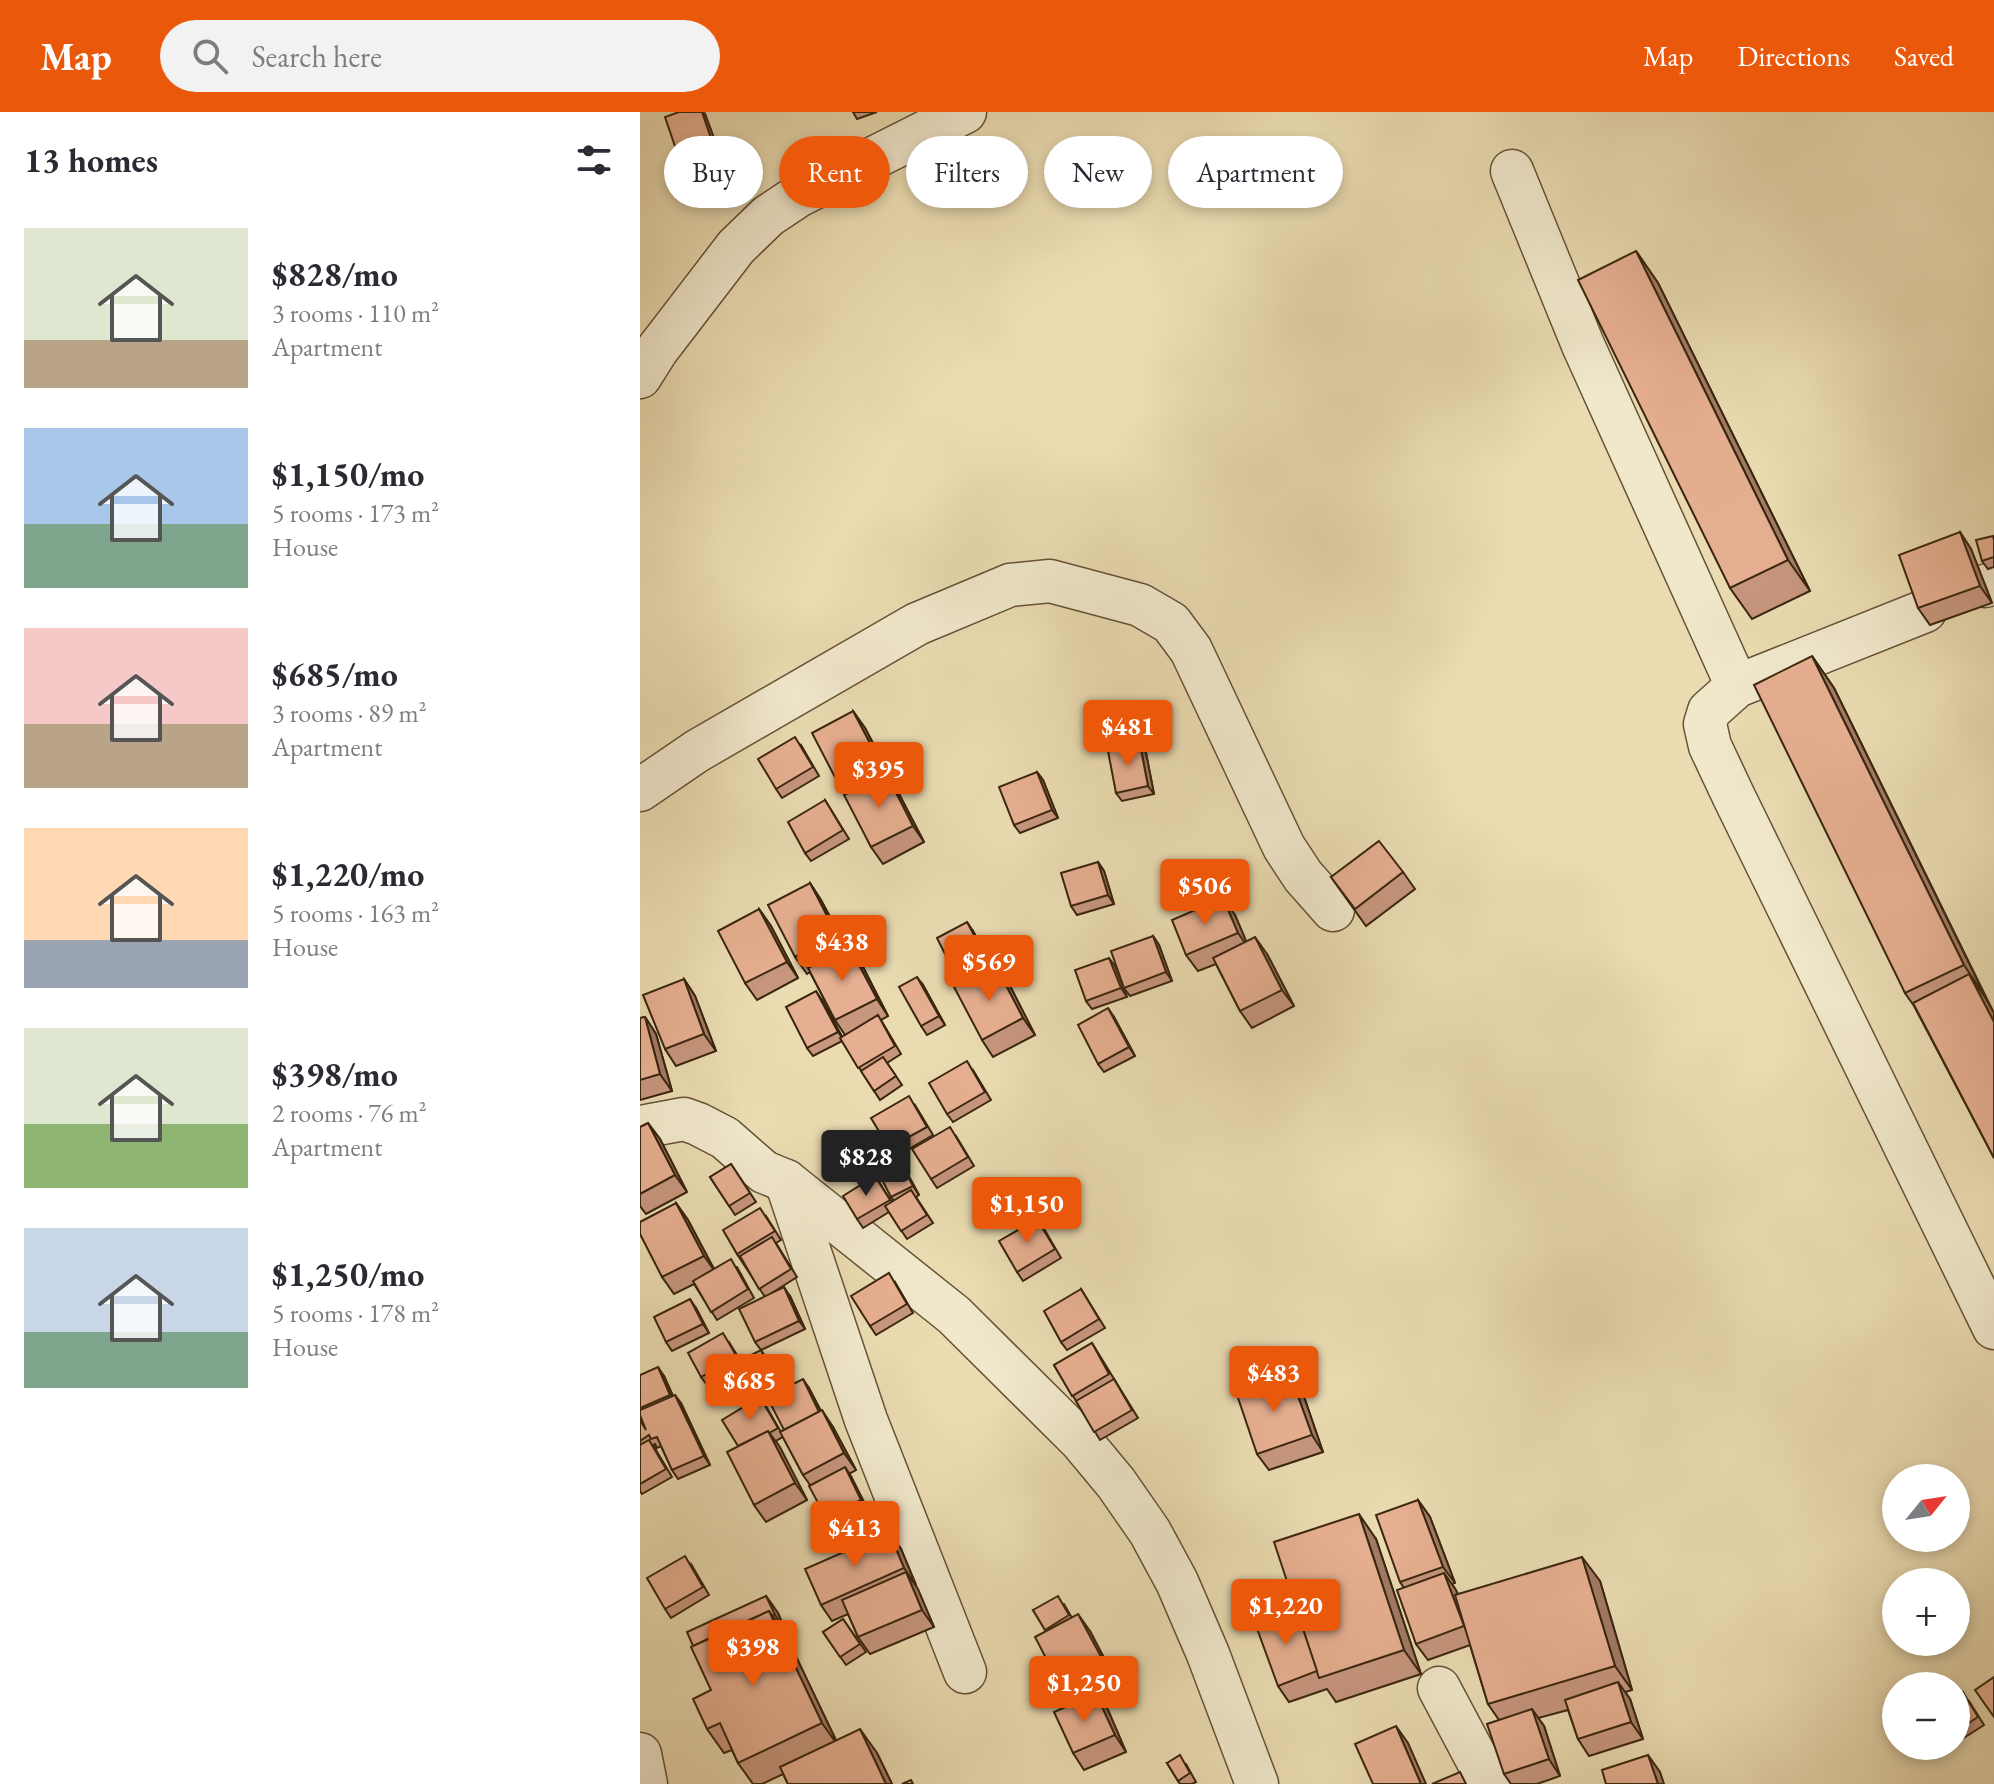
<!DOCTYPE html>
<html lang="en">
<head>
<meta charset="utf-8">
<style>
  :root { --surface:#fff; --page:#f2f2f3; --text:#2b2b33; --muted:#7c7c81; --accent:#ea580c }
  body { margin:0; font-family:"EB Garamond",serif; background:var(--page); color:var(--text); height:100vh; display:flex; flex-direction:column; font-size:30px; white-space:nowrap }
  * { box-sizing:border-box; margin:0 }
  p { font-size:26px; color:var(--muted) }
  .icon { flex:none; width:44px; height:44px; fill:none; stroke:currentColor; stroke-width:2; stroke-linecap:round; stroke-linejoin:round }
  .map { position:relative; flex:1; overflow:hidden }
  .side { display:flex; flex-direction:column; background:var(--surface); width:640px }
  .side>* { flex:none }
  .banner { position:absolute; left:24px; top:24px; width:760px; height:72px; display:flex; gap:16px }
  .needle { width:52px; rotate:60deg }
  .controls { position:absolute; left:1242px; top:1352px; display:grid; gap:16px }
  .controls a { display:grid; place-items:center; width:88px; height:88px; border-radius:50%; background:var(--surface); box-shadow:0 4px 12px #0003; font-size:40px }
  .price { position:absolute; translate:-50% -68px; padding:0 18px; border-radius:8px; background:var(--accent); color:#fff; font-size:26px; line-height:52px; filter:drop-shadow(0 2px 4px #0008) }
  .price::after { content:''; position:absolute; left:50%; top:48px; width:24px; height:18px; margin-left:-12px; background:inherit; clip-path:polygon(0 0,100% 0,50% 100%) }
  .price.on { background:#222; color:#fff }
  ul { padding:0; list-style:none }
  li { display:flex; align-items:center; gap:24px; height:200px; padding:0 24px }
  li span { display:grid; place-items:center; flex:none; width:224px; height:160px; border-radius:0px; color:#555 }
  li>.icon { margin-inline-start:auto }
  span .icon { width:96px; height:96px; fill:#fffc; stroke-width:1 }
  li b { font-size:34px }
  h2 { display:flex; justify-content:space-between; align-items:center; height:96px; padding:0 24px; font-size:34px }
  .pill { padding:0 28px; border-radius:36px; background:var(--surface); box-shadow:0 4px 12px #0003; font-size:28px; line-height:72px }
  .pill.on { background:var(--accent); color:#fff }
  header { display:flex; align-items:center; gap:48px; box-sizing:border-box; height:112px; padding:0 40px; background:var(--accent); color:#fff }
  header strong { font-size:38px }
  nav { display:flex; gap:44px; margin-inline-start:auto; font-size:28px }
  .search { width:560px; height:72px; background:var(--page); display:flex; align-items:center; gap:20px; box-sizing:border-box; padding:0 28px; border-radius:44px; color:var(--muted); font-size:30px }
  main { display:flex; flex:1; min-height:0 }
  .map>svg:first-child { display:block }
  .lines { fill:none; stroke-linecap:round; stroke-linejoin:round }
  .street-casing { stroke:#655237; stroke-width:45 }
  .street { stroke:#f1e8cc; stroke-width:42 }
  .wall { fill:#c6967d; stroke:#39250e; stroke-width:2 }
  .shaded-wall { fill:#a17a66; stroke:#39250e; stroke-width:2 }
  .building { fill:#e6af91; stroke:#39250e; stroke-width:2 }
</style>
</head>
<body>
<header>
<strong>Map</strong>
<div class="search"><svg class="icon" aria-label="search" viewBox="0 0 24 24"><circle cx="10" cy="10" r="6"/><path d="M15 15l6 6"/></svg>Search here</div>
<nav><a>Map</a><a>Directions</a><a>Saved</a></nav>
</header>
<main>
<section class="side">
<h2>13 homes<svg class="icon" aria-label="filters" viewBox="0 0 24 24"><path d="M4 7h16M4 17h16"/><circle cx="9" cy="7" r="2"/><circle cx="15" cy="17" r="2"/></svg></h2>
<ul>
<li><span style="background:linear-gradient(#dfe7d0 70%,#b9a48a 0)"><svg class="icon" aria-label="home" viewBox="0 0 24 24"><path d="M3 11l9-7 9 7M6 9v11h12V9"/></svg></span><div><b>$828/mo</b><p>3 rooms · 110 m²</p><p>Apartment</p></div></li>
<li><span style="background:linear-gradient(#a9c7e8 60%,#7fa58c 0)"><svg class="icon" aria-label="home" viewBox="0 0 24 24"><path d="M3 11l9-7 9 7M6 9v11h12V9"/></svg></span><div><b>$1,150/mo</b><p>5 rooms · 173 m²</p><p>House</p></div></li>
<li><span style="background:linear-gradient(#f6c9c9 60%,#b9a48a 0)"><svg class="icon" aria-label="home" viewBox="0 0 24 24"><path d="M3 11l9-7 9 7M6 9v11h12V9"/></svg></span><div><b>$685/mo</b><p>3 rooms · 89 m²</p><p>Apartment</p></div></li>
<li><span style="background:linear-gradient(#ffd9b3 70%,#9aa5b1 0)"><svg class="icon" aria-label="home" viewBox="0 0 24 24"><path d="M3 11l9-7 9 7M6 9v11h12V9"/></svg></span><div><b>$1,220/mo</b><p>5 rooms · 163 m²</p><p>House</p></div></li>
<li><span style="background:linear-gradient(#dfe7d0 60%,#8fb573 0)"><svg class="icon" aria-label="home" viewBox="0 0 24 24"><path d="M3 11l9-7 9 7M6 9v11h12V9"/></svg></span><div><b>$398/mo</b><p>2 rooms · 76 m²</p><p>Apartment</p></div></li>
<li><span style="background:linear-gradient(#c9d6e8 65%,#7fa58c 0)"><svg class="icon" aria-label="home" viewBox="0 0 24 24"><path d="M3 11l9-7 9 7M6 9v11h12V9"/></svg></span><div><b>$1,250/mo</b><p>5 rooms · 178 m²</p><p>House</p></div></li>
</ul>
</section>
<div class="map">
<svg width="1354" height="1672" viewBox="0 0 1354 1672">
  <rect width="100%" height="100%" fill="#eadbb1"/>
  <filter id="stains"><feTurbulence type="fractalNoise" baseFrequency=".0025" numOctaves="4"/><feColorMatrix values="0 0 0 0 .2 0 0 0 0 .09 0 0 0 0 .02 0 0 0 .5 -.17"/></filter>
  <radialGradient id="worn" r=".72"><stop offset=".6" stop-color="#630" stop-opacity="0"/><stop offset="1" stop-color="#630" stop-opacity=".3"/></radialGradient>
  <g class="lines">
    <defs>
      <g id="street">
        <polyline points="872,59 943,233 1097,574"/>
        <polyline points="0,265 17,238 96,135 128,104 158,84 325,0"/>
        <polyline points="1345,474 1354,471"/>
        <polyline points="1285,499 1097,574 1069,599 1065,612 1070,634 1094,685 1354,1216"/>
        <polyline points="0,678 57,639 277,512 370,473 410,469 500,493 531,511 551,538 644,735 663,764 693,798"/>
        <polyline points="0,1015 44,1007 58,1012 85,1026 124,1060 146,1069 314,1203 441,1329 476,1371 510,1420 537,1470 568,1542 617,1672"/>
        <polyline points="146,1069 226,1308 325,1560"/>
        <polyline points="799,1576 850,1672"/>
        <polyline points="0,1642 6,1672"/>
      </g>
    </defs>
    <use href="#street" class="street-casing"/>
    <use href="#street" class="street"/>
  </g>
  <g class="wall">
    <polygon points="213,0 237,0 217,7"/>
    <polygon points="65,2 79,40 44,52 38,43"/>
    <polygon points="996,139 1018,171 1170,479 1112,507 1090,476"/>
    <polygon points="1320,420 1331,437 1352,491 1290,513 1278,496"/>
    <polygon points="1354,426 1354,455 1348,457 1342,449"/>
    <polygon points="1172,544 1194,576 1354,901 1354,1046 1274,894 1265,881"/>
    <polygon points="213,599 225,616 253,669 251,669 257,678 284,730 243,752 231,735 206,682 199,673"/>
    <polygon points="500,632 506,641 514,682 482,689 476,681"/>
    <polygon points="161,633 179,664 142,686 136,677"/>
    <polygon points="397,660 403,668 418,706 380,721 374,713"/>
    <polygon points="185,688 209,727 171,749 165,741"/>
    <polygon points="458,750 464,759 474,792 437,803 431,794"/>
    <polygon points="763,760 775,777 726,814 691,765"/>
    <polygon points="170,771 181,788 206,836 221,851 248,904 241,908 261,942 247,951 262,973 240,988 202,929 173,944 167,936 182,888 202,925 205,923 195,908 170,860 167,862 155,845"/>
    <polygon points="119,797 131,814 158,866 117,888 105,871"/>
    <polygon points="595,803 606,830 627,842 654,894 612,916 600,899 576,852 558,859 546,843"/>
    <polygon points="333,819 348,847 317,863 311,854"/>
    <polygon points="513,824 519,833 532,869 490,884 484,876"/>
    <polygon points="356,854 368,870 395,923 353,945 342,928"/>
    <polygon points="475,854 487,885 452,897 446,889"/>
    <polygon points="44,867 55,884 76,939 36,954 25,937"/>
    <polygon points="283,873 305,913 287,923 281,914"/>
    <polygon points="5,905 16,922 32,979 0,988 0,906"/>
    <polygon points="474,905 495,944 464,960 458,952"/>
    <polygon points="333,958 351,988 313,1010 307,1002"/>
    <polygon points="275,993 293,1023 255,1045 249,1036"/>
    <polygon points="8,1011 20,1027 47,1080 6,1102 0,1094 0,1015"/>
    <polygon points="316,1024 334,1054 297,1076 291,1067"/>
    <polygon points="91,1052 116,1090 95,1103 70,1065"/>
    <polygon points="267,1061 279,1083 276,1085 293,1111 267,1127 249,1100 223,1116 217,1107 235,1064 252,1090 254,1089 251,1085"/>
    <polygon points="36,1091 48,1108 74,1157 97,1155 114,1186 77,1208 54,1172 34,1182 22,1165"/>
    <polygon points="126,1104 141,1128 136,1131 157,1165 132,1181 150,1184 165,1217 121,1238 115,1230 125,1185 97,1142"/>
    <polygon points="403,1115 421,1146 383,1169 377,1160"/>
    <polygon points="255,1170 273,1201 236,1223 230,1214"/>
    <polygon points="441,1177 465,1216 427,1238 421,1230"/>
    <polygon points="56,1196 69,1221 32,1239 26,1230"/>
    <polygon points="89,1230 100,1248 127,1247 137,1270 110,1283 104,1275 95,1258 67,1273 61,1265"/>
    <polygon points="452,1231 498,1306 460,1328 414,1253"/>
    <polygon points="0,1263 24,1264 33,1284 41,1291 70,1353 38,1367 32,1358 21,1334 17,1336 15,1332 13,1333 32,1365 2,1382 0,1379 0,1306 4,1313 0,1303"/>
    <polygon points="169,1276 181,1299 193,1315 216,1358 209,1362 227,1396 192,1415 186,1406 170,1373 163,1363 143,1325 136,1329 167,1388 126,1410 114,1393 98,1334 126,1294 141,1320 144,1318"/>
    <polygon points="662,1279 683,1340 629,1358 617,1342"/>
    <polygon points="778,1388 790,1405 815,1471 812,1472 818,1482 960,1469 992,1578 985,1580 990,1587 1003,1627 949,1644 938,1627 928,1598 898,1606 904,1614 920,1664 897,1672 871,1672 864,1662 859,1608 848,1592 830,1533 788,1548 776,1532 764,1476 760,1470"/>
    <polygon points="249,1420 261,1437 276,1473 275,1473 294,1515 230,1542 218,1525 208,1502 192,1509 181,1493"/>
    <polygon points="736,1427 781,1562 696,1590 687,1577 649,1590 638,1574 656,1496"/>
    <polygon points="51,1452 69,1483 31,1506 25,1497"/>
    <polygon points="126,1484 138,1501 146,1520 144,1521 196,1628 237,1641 252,1672 148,1672 143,1662 122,1672 113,1672 98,1651 92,1638 84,1641 67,1617 71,1578"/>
    <polygon points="424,1492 432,1506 450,1519 477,1571 456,1582 468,1598 486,1640 444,1658 433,1641 433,1592 422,1577 406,1519 393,1498"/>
    <polygon points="203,1507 226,1540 206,1553 183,1520"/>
    <polygon points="1316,1585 1329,1589 1344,1613 1319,1629 1316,1625"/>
    <polygon points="527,1651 546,1652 556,1670 552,1672 540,1672"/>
  </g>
  <g class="shaded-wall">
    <polygon points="62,0 65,2 79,40 73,32"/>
    <polygon points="996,139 1018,171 1170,479 1148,448"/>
    <polygon points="1320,420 1331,437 1352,491 1340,474"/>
    <polygon points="1172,544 1194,576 1345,884 1324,853"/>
    <polygon points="213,599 225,616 253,669 241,652"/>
    <polygon points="500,632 506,641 514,682 508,674"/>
    <polygon points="397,660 403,668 418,706 412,698"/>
    <polygon points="246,661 257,678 284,730 273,714"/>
    <polygon points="458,750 464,759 474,792 468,783"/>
    <polygon points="170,771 181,788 209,840 197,823"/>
    <polygon points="583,786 595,803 610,838 598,821"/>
    <polygon points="119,797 131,814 158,866 147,850"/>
    <polygon points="327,810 333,819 348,847 342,838"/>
    <polygon points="513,824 519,833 532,869 526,860"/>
    <polygon points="615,825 627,842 654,894 642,878"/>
    <polygon points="209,834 221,851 248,904 237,887"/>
    <polygon points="469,846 475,854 487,885 481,876"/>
    <polygon points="356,854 368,870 395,923 383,906"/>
    <polygon points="1329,862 1346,887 1354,901 1354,910"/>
    <polygon points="277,865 283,873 305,913 299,904"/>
    <polygon points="44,867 55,884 76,939 64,922"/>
    <polygon points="176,879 182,888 204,928 198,920"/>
    <polygon points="468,896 474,905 495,944 489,935"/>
    <polygon points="5,905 16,922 32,979 20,962"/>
    <polygon points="8,1011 20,1027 47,1080 35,1063"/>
    <polygon points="261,1052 267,1061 279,1083 273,1074"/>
    <polygon points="36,1091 48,1108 76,1161 64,1144"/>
    <polygon points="144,1175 150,1184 165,1217 159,1209"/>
    <polygon points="50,1187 56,1196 69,1221 63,1212"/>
    <polygon points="121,1238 127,1247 137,1270 131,1262"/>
    <polygon points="18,1255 24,1264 36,1291 30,1283"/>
    <polygon points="650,1262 662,1279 683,1340 672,1323"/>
    <polygon points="163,1267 169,1276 189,1315 183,1306"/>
    <polygon points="35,1283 41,1291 70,1353 64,1344"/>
    <polygon points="182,1298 193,1315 216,1358 204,1341"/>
    <polygon points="128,1319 140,1335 167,1388 155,1371"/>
    <polygon points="205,1355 211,1364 227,1396 221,1388"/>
    <polygon points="778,1388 790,1405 815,1471 803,1455"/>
    <polygon points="719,1402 736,1427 781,1562 764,1538"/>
    <polygon points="249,1420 261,1437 276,1473 264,1456"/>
    <polygon points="942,1445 960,1469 992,1578 975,1554"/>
    <polygon points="266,1460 278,1477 294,1515 282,1498"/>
    <polygon points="804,1461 816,1478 836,1531 824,1514"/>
    <polygon points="126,1484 138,1501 146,1520 135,1503"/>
    <polygon points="129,1499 146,1523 199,1635 182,1611"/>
    <polygon points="438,1502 450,1519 477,1571 466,1554"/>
    <polygon points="978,1570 990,1587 1003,1627 991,1610"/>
    <polygon points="456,1582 468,1598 486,1640 475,1623"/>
    <polygon points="892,1597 904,1614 920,1664 909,1647"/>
    <polygon points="756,1614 768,1631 786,1672 781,1672"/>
    <polygon points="220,1617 237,1641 252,1672 246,1672"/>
    <polygon points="1008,1643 1020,1660 1024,1672 1018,1672"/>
  </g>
  <g class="building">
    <polygon points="39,0 62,0 73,32 38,43 25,5"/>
    <polygon points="996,139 1148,448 1090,476 938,168"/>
    <polygon points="1320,420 1340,474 1278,496 1259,443"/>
    <polygon points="1353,424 1354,428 1354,445 1342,449 1336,428"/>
    <polygon points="1172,544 1324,853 1265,881 1114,573"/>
    <polygon points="213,599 241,652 199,673 172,621"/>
    <polygon points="155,625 173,655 136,677 118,647"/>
    <polygon points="500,632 508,674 476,681 468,639"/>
    <polygon points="397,660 412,698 374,713 359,675"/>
    <polygon points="246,661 273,714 231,735 204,683"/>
    <polygon points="185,688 203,718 165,741 148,710"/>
    <polygon points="739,729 763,760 715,797 691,765"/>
    <polygon points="458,750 468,783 431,794 421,761"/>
    <polygon points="170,771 197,823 155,845 128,793"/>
    <polygon points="583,786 598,821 546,843 532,808"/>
    <polygon points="119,797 147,850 105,871 78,819"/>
    <polygon points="327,810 342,838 311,854 297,826"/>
    <polygon points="513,824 526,860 484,876 471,839"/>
    <polygon points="615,825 642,878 600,899 573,846"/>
    <polygon points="209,834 237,887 195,908 168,856"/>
    <polygon points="469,846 481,876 446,889 435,858"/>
    <polygon points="356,854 383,906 342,928 314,875"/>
    <polygon points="1329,862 1354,910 1354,1046 1273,891"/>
    <polygon points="277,865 299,904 281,914 259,875"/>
    <polygon points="44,867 64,922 25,937 3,883"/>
    <polygon points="176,879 198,920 167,936 146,895"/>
    <polygon points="468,896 489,935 458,952 438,913"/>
    <polygon points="238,903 255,934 218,956 200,926"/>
    <polygon points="5,905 20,962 0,968 0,906"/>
    <polygon points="243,945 256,964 234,979 221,959"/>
    <polygon points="327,949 345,980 307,1002 289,971"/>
    <polygon points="269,984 287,1015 249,1036 231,1006"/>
    <polygon points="8,1011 35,1063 0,1082 0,1015"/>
    <polygon points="310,1015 328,1045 291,1067 272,1037"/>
    <polygon points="91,1052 110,1081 89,1094 70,1065"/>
    <polygon points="261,1052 273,1074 251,1085 240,1064"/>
    <polygon points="235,1064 250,1088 217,1107 203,1084"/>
    <polygon points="271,1078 287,1103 261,1119 245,1094"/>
    <polygon points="36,1091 64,1144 22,1165 0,1122 0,1110"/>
    <polygon points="120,1096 135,1119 97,1142 83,1118"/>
    <polygon points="397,1107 415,1137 377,1160 359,1129"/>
    <polygon points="132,1125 151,1157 119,1177 100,1144"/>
    <polygon points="91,1147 108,1177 71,1200 53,1169"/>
    <polygon points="249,1161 267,1192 230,1214 211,1184"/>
    <polygon points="144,1175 159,1209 115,1230 99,1197"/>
    <polygon points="441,1177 459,1207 421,1230 404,1199"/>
    <polygon points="50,1187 63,1212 26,1230 14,1205"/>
    <polygon points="83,1221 97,1245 61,1265 48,1241"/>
    <polygon points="452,1231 469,1262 432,1284 414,1253"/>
    <polygon points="121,1238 131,1262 104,1275 93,1252"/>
    <polygon points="18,1255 30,1283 0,1296 0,1263"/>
    <polygon points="650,1262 672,1323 617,1342 596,1280"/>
    <polygon points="163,1267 179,1300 144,1318 127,1285"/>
    <polygon points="474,1267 492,1298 454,1320 436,1289"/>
    <polygon points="35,1283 64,1344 32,1358 17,1325 11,1327 9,1323 0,1329 0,1308 6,1318 0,1303 0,1298"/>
    <polygon points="120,1285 138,1316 129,1321 128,1319 98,1334 82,1308"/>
    <polygon points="182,1298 204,1341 163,1363 140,1320"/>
    <polygon points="128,1319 155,1371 114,1393 87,1340"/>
    <polygon points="9,1328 26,1357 0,1372 0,1333"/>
    <polygon points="205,1355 221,1388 186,1406 169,1374"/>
    <polygon points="778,1388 803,1455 760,1470 736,1403"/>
    <polygon points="719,1402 764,1538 679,1566 634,1430"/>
    <polygon points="249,1420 264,1456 181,1493 165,1457"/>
    <polygon points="45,1444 63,1475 25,1497 7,1466"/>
    <polygon points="942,1445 975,1554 848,1592 815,1483"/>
    <polygon points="266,1460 282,1498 218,1525 202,1488"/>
    <polygon points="804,1461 824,1514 776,1532 757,1478"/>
    <polygon points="126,1484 135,1503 133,1504 129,1499 53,1534 47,1520"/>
    <polygon points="418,1484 429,1503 405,1518 393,1498"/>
    <polygon points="656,1496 677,1559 638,1574 615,1511"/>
    <polygon points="129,1499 182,1611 98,1651 80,1611 67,1617 53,1587 71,1578 51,1535"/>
    <polygon points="438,1502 466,1554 422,1577 395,1525"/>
    <polygon points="203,1507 220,1532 200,1545 183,1520"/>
    <polygon points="1354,1565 1354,1605 1335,1578"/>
    <polygon points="978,1570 991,1610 938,1627 925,1588"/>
    <polygon points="1323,1580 1338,1605 1316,1619 1316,1585"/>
    <polygon points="456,1582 475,1623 433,1641 414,1600"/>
    <polygon points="892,1597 909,1647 864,1662 847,1612"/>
    <polygon points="756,1614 781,1672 733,1672 715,1632"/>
    <polygon points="220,1617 246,1672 148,1672 140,1655"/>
    <polygon points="540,1643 550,1661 538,1669 527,1651"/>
    <polygon points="1008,1643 1018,1672 966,1672 962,1658"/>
    <polygon points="820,1660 826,1672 792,1672"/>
    <polygon points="271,1668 273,1672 262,1672"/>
  </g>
  <rect width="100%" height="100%" filter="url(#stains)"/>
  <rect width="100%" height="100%" fill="url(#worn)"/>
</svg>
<div class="controls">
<a><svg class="needle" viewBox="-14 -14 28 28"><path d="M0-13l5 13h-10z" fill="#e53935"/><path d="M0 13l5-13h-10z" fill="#7c7c81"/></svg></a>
<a>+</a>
<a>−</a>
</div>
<b class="price" style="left:488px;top:656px">$481</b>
<b class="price" style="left:239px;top:698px">$395</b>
<b class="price" style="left:565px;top:815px">$506</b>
<b class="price" style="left:202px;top:871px">$438</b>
<b class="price" style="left:349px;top:891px">$569</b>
<b class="price on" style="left:226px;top:1086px">$828</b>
<b class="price" style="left:387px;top:1133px">$1,150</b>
<b class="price" style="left:634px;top:1302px">$483</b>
<b class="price" style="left:110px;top:1310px">$685</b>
<b class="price" style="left:215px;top:1457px">$413</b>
<b class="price" style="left:646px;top:1535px">$1,220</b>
<b class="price" style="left:113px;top:1576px">$398</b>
<b class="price" style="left:444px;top:1612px">$1,250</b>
<div class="banner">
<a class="pill">Buy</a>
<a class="pill on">Rent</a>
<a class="pill">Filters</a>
<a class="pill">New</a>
<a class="pill">Apartment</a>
</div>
</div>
</main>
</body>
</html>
